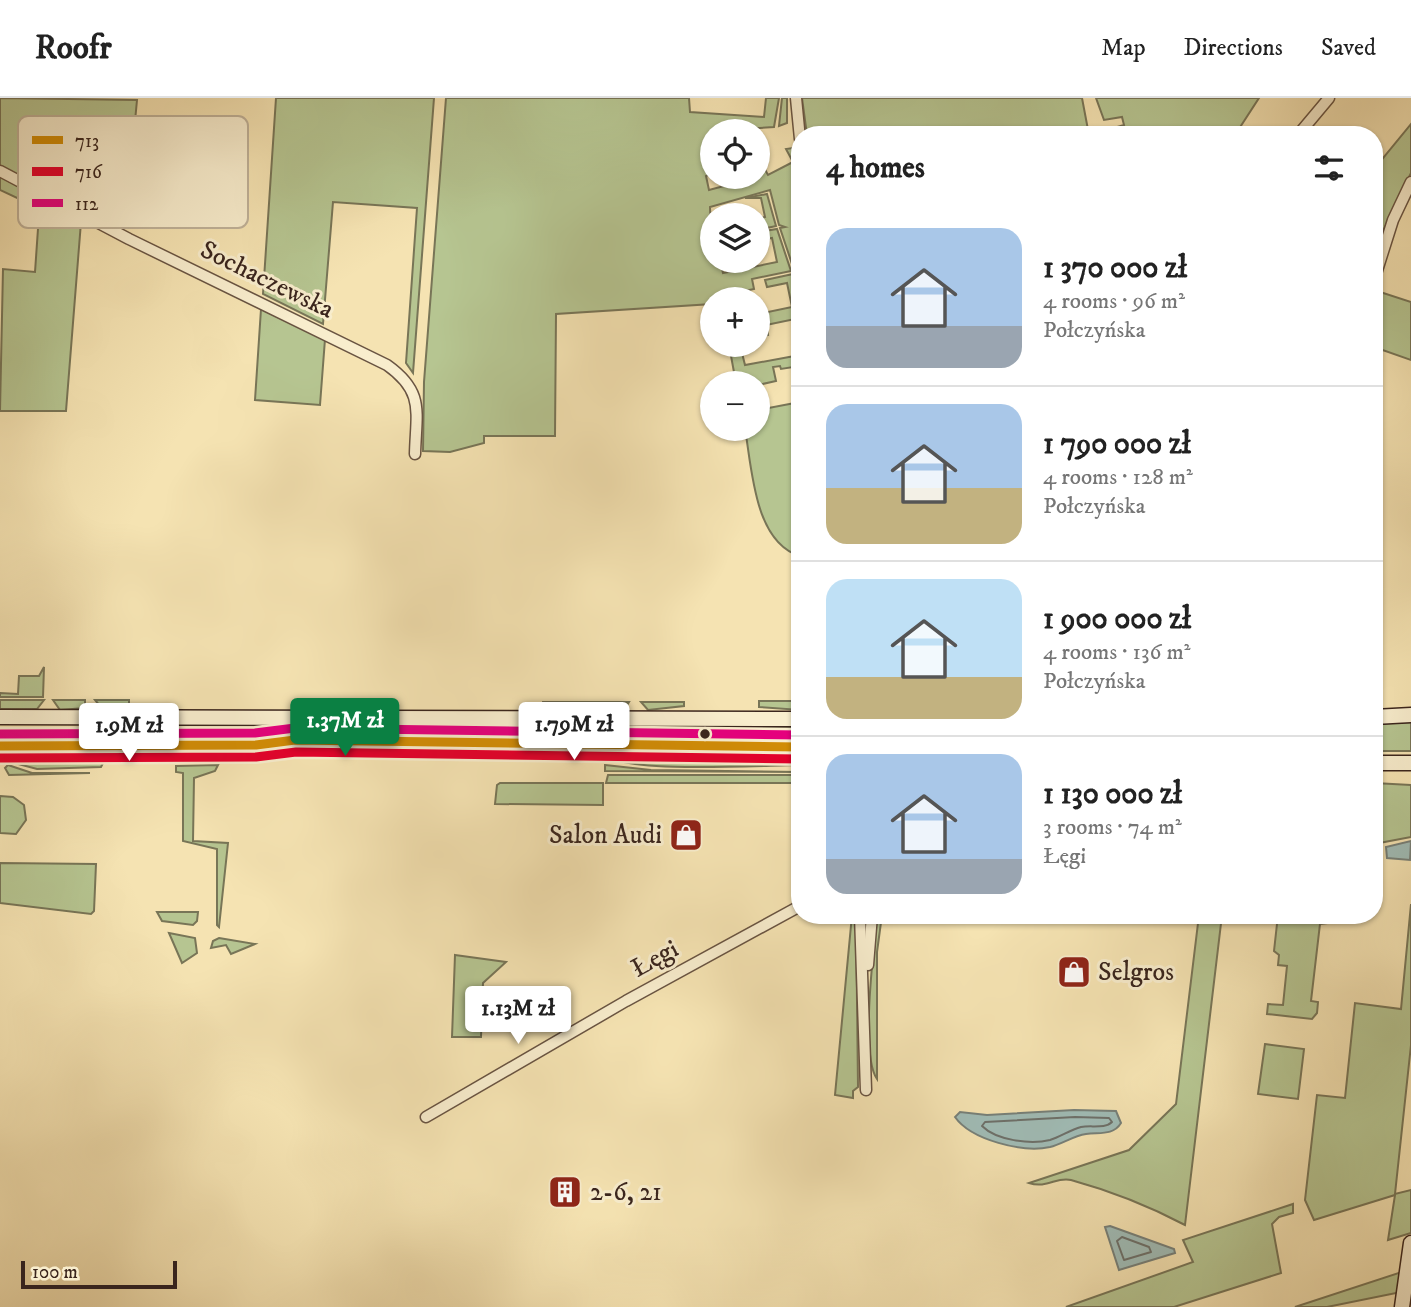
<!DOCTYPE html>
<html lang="en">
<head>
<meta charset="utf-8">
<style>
  :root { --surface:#fff; --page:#f2f2f2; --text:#222; --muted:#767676; --line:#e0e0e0; --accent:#0b8043 }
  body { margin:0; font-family:"IM FELL DW Pica",serif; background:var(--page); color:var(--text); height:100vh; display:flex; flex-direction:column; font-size:26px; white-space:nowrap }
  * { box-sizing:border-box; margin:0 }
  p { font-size:23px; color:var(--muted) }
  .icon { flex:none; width:38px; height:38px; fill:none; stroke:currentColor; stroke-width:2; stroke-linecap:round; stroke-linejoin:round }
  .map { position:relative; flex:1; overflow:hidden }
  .panel { position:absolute; left:791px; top:28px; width:592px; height:798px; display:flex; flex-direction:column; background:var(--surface); border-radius:28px; box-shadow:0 2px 5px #0004 }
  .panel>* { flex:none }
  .fabs { position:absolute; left:700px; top:21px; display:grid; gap:14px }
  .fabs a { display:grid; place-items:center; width:70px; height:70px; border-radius:50%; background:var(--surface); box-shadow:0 2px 5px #0004; font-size:35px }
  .scale { position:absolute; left:21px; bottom:18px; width:156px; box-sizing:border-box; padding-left:7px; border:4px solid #3a251d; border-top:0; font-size:19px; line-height:24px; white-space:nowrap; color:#3a251d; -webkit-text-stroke:5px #f8edcd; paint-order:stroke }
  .price { position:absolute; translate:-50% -60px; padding:0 16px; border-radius:7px; background:#fff; color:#222; font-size:23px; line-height:46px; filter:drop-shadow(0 2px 4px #0008) }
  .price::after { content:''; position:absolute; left:50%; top:42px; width:21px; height:16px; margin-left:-10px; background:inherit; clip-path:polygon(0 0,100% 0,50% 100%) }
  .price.on { background:var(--accent); color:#fff }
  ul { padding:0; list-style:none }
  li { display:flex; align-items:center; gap:21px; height:175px; padding:0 35px }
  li+li { border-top:2px solid var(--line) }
  li span { display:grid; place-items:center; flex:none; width:196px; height:140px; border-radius:21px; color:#555 }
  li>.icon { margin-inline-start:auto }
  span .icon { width:84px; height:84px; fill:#fffc; stroke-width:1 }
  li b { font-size:30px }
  h2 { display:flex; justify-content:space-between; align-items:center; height:84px; padding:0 35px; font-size:30px }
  header { display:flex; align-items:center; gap:42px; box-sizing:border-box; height:98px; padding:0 35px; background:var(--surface); border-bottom:2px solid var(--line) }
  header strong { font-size:33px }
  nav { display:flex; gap:38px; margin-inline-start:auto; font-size:24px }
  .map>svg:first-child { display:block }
  .green { fill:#b6c591; stroke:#787557; stroke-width:2 }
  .water { fill:#a0bcb6; stroke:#778079; stroke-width:2 }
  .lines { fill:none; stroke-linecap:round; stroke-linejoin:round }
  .shore { stroke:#6d706a; stroke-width:2 }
  .minor-casing { stroke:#695442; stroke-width:13 }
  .secondary-casing { stroke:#3a251d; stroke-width:17 }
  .minor { stroke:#f8edcd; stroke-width:10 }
  .secondary { stroke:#f8edcd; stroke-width:14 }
  .bus-1-casing { stroke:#f8edcd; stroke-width:14 }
  .bus-2-casing { stroke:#f8edcd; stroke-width:14 }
  .bus-3-casing { stroke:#f8edcd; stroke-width:14 }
  .bus-1 { stroke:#d18c06; stroke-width:9 }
  .bus-2 { stroke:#e4002b; stroke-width:9 }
  .bus-3 { stroke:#e5007d; stroke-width:9 }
  .bus-dot { fill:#3a251d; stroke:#f8edcd; stroke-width:2.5 }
  .labels { text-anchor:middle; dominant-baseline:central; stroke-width:6; stroke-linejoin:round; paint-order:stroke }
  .street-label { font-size:26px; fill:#3a251d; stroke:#f8edcd }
  .poi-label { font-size:26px; fill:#3a251d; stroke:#f8edcd; text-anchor:start }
  .key { fill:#f8edcd; stroke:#bfb198; stroke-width:2 }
  .key-label { font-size:19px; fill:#3a251d }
</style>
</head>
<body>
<header>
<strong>Roofr</strong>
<nav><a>Map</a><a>Directions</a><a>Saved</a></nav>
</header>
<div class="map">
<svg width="1411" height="1209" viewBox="0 0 1411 1209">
  <rect width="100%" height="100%" fill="#f5e3b2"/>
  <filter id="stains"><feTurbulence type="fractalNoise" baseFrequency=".00286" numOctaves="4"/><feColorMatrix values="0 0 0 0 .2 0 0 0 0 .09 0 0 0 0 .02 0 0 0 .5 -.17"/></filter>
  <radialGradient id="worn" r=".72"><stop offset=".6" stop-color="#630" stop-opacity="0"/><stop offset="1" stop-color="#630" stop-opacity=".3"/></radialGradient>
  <g class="green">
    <polygon points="0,0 137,2 125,129 118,131 0,68"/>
    <polygon points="276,0 434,0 413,275 406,265 417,110 333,104 323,226 263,196"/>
    <polygon points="446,0 689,0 690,14 764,19 766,0 779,0 774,29 712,33 712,75 706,78 709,92 758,79 758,69 762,66 768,77 793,64 786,51 793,50 800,60 800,170 794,172 780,130 785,129 779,127 770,92 710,109 712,163 720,163 723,175 777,164 772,140 761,142 759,134 777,131 791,173 752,181 754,191 726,197 727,201 712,201 712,206 556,216 555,338 484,338 484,345 450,354 423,353 424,284"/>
    <polygon points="782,0 787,0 787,25 779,28"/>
    <polygon points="802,0 1082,0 1089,37 807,37"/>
    <polygon points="1096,0 1259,0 1235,37 1116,37 1114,30 1124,27 1122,19 1104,22"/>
    <polygon points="1411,26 1411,75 1374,152 1374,71"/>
    <polygon points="0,78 33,97 32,107 0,92"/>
    <polygon points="767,96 776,128 758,132 758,120 765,119 761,100 745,100"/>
    <polygon points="40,102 81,124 66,313 0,313 3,171 35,174"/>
    <polygon points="793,176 800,220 766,227 768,237 758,239 758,216 792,209 787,185 767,189 765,182"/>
    <polygon points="1374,192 1411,204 1411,262 1374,249"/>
    <polygon points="261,211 325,241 320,307 255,302"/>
    <polygon points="729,247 740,247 745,267 800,257 800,268 781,271 780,268 773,269 776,283 758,287 736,285"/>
    <path d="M800,304v154c-46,-14 -48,-88 -55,-127h13v-19z"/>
    <polygon points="44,569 43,599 0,599 0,595 18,596 19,578 39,578"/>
    <polygon points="0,602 44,602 37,611 0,611"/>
    <polygon points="53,602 85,602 85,610 60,612"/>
    <polygon points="95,602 129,602 129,610 104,613"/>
    <polygon points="759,603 800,603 800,612 759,609"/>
    <polygon points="543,604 629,604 624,612 542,609"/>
    <polygon points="641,604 684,604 684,608 648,612"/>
    <polygon points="1411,624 1411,653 1374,653 1374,626"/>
    <polygon points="101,629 169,629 171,633 152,639 0,639 0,635"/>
    <rect x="596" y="630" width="204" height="9"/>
    <path d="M606,657l66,5 128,1v4c-34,0 -175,9 -194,-10z"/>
    <polygon points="26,658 102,658 105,661 101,669 37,671 11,664"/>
    <polygon points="8,667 32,675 90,675 9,677 5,670"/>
    <polygon points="218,667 215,673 194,680 193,743 228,745 219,829 217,827 217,751 183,743 183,675 176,674 176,668"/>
    <polygon points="605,667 651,672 800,674 605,673"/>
    <polygon points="608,677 800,677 800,685 606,685"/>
    <polygon points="500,685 603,685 603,707 495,706 497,687"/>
    <polygon points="1374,685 1411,687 1411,739 1374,746"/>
    <polygon points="0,698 13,699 24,707 26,722 16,736 0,735"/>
    <polygon points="0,765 96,766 94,813 91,816 0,805"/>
    <polygon points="1411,806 1411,947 1395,1096 1411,1092 1411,1135 1388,1142 1395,1097 1314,1122 1305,1102 1317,997 1345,1000 1355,905 1401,911"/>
    <polygon points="157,814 198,814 197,823 193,827 162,823"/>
    <polygon points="852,817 856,817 858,989 853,993 853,1000 835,997"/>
    <path d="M877,817h5l-5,37v127c-17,-24 -3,-131 0,-164z"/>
    <path d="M1199,817h23l-37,310c-36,-19 -74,-34 -114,-45 -14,-4 -24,9 -42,3l100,-33 47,-46z"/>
    <polygon points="1278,817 1328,817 1327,825 1320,826 1311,903 1318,904 1317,915 1312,921 1267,916 1268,906 1283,907 1287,868 1278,867 1279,857 1274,853"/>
    <polygon points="169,835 195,840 197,855 182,865"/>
    <polygon points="219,840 255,846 231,856 226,847 211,850 213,843"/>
    <polygon points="455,857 506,864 483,885 481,939 452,939"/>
    <polygon points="1265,946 1304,951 1298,1001 1258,996"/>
    <polygon points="1293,1106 1293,1115 1279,1119 1272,1126 1281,1175 1174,1209 1066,1209 1193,1164 1183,1142"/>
    <polygon points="1411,1171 1411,1192 1327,1209 1295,1209"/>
  </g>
  <g class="water">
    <polygon points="1411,743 1410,762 1387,760 1386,749"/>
    <path d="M1074,1012l42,1 5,12c-8,13 -22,9 -35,11 -13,2 -24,10 -36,13 -27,6 -79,-7 -95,-30l5,-5 27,3z"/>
    <polygon points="1110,1128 1174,1151 1175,1155 1119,1172 1105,1129"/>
  </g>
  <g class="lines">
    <g class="shore">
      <path d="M1075,1019l34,1 3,4c-7,7 -21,3 -31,5 -11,3 -21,10 -31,13 -20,5 -54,0 -68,-14l3,-4z"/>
      <polygon points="1122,1139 1149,1149 1151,1154 1124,1162 1117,1143"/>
    </g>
    <defs>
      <g id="minor">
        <polyline points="796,0 800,41"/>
        <polyline points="1298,37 1329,0"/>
        <path d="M0,73l129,68 258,126c38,27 29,47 28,89"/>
        <polyline points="1374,182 1393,122 1411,84"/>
        <polyline points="860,817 866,992"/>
        <polyline points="868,867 872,817"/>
        <polyline points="426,1019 626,903 800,808"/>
      </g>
      <g id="secondary">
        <polyline points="0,619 800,621"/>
        <polyline points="1374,619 1411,617"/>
        <polyline points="0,648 256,647 295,642 800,649"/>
        <polyline points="1374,665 1411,665"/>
        <polyline points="1402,1209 1411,1145"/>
      </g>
    </defs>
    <use href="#minor" class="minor-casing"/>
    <use href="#secondary" class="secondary-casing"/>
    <use href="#minor" class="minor"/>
    <use href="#secondary" class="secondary"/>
    <defs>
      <polyline id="bus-1" points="0,648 256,647 295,642 800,649"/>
      <polyline id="bus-2" points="0,660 256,659 296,654 800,661"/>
      <polyline id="bus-3" points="0,636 255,635 295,630 800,637"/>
    </defs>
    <use href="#bus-1" class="bus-1-casing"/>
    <use href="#bus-2" class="bus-2-casing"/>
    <use href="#bus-3" class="bus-3-casing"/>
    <use href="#bus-1" class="bus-1"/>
    <use href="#bus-2" class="bus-2"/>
    <use href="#bus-3" class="bus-3"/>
  </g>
  <defs>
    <symbol id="shop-square" viewBox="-11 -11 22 22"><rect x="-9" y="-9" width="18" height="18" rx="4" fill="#8f2418" stroke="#f8edcd"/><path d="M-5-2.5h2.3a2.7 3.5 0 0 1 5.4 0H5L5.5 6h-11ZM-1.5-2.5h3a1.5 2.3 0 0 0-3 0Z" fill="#fff"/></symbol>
    <symbol id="building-square" viewBox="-11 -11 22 22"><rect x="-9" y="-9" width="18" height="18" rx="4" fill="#8f2418" stroke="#f8edcd"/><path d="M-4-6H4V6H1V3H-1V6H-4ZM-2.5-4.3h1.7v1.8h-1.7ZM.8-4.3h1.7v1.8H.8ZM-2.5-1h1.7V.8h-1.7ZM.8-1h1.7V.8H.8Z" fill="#fff"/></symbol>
  </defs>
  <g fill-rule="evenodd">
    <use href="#shop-square" x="667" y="718" width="38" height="38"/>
    <use href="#shop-square" x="1055" y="855" width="38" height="38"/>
    <use href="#building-square" x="546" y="1075" width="38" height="38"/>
  </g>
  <circle class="bus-dot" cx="705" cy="636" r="6"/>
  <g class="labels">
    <g class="street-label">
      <text transform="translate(267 182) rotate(26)">Sochaczewska</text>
      <text transform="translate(655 861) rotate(-29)">Łęgi</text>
    </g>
    <g class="poi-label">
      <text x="662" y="737" text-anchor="end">Salon Audi</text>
      <text x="1098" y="874">Selgros</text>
      <text x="590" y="1094">2-6, 21</text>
    </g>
  </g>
  <rect x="18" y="18" width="230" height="112" rx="10" class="key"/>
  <rect x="32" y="38" width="31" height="8" fill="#d18c06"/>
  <rect x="32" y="69" width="31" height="9" fill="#e4002b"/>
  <rect x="32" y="101" width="31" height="8" fill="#e5007d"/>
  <g class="key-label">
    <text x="75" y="49">713</text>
    <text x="75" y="80">716</text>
    <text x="75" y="112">112</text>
  </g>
  <rect width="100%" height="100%" filter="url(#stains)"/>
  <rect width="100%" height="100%" fill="url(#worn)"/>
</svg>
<div class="fabs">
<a><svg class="icon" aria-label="locate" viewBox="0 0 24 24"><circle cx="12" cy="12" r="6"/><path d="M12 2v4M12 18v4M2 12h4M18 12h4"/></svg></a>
<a><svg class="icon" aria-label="layers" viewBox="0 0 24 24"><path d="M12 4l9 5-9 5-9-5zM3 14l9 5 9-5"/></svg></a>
<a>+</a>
<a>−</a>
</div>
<div class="scale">100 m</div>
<b class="price on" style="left:345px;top:660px">1.37M zł</b>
<b class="price" style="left:574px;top:664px">1.79M zł</b>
<b class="price" style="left:129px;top:665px">1.9M zł</b>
<b class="price" style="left:518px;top:948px">1.13M zł</b>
<section class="panel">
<h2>4 homes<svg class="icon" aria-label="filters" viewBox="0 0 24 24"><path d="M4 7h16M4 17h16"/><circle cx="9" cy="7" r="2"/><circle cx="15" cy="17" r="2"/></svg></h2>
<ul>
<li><span style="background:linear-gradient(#a9c7e8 70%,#9aa5b1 0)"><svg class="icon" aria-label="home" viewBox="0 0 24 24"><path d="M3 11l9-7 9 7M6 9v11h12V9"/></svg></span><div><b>1 370 000 zł</b><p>4 rooms · 96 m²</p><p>Połczyńska</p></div></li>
<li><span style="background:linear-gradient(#a9c7e8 60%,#c2b280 0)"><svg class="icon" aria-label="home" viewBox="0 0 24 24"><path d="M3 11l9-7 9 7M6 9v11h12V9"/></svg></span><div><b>1 790 000 zł</b><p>4 rooms · 128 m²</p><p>Połczyńska</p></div></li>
<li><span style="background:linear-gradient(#bfe0f5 70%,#c2b280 0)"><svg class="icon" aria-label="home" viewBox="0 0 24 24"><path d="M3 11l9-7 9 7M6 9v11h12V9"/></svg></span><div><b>1 900 000 zł</b><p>4 rooms · 136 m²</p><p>Połczyńska</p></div></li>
<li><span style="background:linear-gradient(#a9c7e8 75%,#9aa5b1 0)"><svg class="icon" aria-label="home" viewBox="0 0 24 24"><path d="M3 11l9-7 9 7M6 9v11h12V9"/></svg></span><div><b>1 130 000 zł</b><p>3 rooms · 74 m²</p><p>Łęgi</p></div></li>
</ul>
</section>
</div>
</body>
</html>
